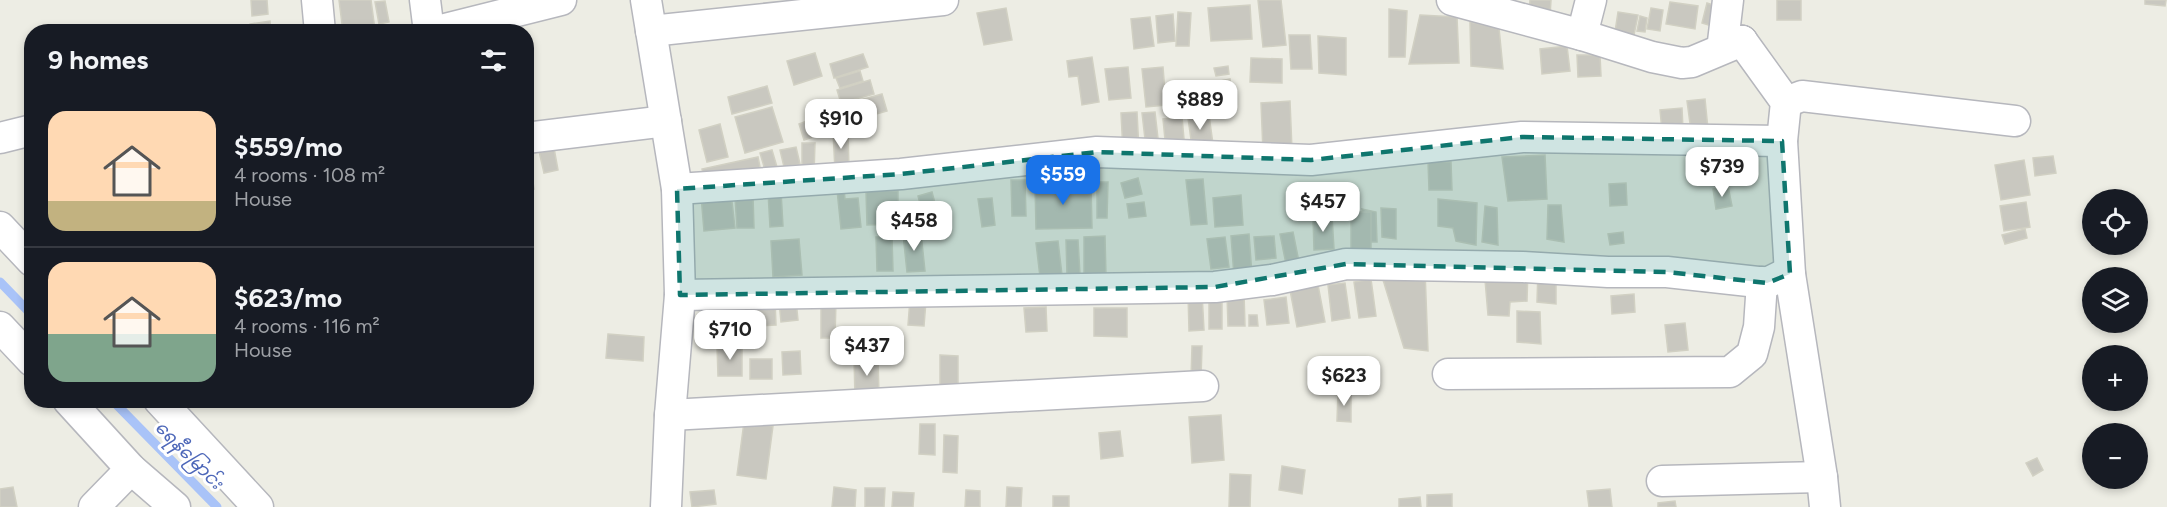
<!DOCTYPE html>
<html lang="en">
<head>
<meta charset="utf-8">
<style>
  :root { --surface:#171b24; --page:#20242c; --text:#f1f3f6; --muted:#9ea1a6; --line:#363941; --accent:#1a73e8 }
  body { margin:0; font-family:Figtree,"Noto Sans Myanmar",sans-serif; background:var(--page); color:var(--text); height:100vh; display:flex; flex-direction:column; font-size:22px; white-space:nowrap }
  * { box-sizing:border-box; margin:0 }
  p { font-size:20px; color:var(--muted) }
  .icon { flex:none; width:33px; height:33px; fill:none; stroke:currentColor; stroke-width:2; stroke-linecap:round; stroke-linejoin:round }
  .map { position:relative; flex:1; overflow:hidden }
  .panel { position:absolute; left:24px; top:24px; width:510px; height:384px; display:flex; flex-direction:column; background:var(--surface); border-radius:24px; box-shadow:0 3px 9px #0003 }
  .panel>* { flex:none }
  .tools { position:absolute; left:2082px; top:189px; display:grid; gap:12px }
  .tools a { display:grid; place-items:center; width:66px; height:66px; border-radius:50%; background:var(--surface); box-shadow:0 3px 9px #0003; font-size:30px }
  .price { position:absolute; translate:-50% -51px; padding:0 14px; border-radius:12px; background:#fff; color:#222; font-size:20px; line-height:39px; filter:drop-shadow(0 2px 3px #0008) }
  .price::after { content:''; position:absolute; left:50%; top:36px; width:18px; height:14px; margin-left:-9px; background:inherit; clip-path:polygon(0 0,100% 0,50% 100%) }
  .price.active { background:var(--accent); color:#fff }
  ul { padding:0; list-style:none }
  li { display:flex; align-items:center; gap:18px; height:150px; padding:0 24px }
  li+li { border-top:2px solid var(--line) }
  li span { display:grid; place-items:center; flex:none; width:168px; height:120px; border-radius:18px; color:#555 }
  li>.icon { margin-inline-start:auto }
  span .icon { width:72px; height:72px; fill:#fffc; stroke-width:1 }
  li b { font-size:26px }
  h2 { display:flex; justify-content:space-between; align-items:center; height:72px; padding:0 24px; font-size:26px }
  .map>svg:first-child { display:block }
  .lines { fill:none; stroke-linecap:round; stroke-linejoin:round }
  .stream { stroke:#a9c3f8; stroke-width:9 }
  .building { fill:#c9c8c0; stroke:#d1d0c3; stroke-width:1.5 }
  .street-casing { stroke:#b6b7bd; stroke-width:33 }
  .street { stroke:#fff; stroke-width:30 }
  .marked { fill:#0f766e; fill-opacity:0.2; stroke:#0f766e; stroke-width:4.5; stroke-dasharray:12 8; stroke-linejoin:round }
  .labels { text-anchor:middle; dominant-baseline:central; stroke-width:6; stroke-linejoin:round; paint-order:stroke }
  .water-label { font-size:18px; font-style:italic; fill:#4e68b9; stroke:#fff }
</style>
</head>
<body>
<div class="map">
<svg width="2167" height="507" viewBox="0 0 2167 507">
  <rect width="100%" height="100%" fill="#edede4"/>
  <g class="lines">
    <g class="stream">
      <polyline points="0,282 32,315"/>
      <polyline points="112,400 217,507"/>
    </g>
  </g>
  <g class="building">
    <polygon points="251,0 267,0 268,14 252,16"/>
    <polygon points="339,0 371,0 375,30 343,32"/>
    <polygon points="1258,0 1281,0 1286,45 1263,47"/>
    <polygon points="1530,0 1551,0 1550,16 1529,15"/>
    <rect x="1777" y="0" width="24" height="20"/>
    <polygon points="2145,0 2166,0 2165,6 2145,4"/>
    <polygon points="385,1 389,22 379,24 375,2"/>
    <polygon points="1670,2 1698,6 1695,29 1666,24"/>
    <polygon points="1707,3 1716,6 1712,26 1702,23"/>
    <polygon points="1250,5 1252,39 1211,41 1208,8"/>
    <polygon points="1006,8 1012,40 984,45 977,13"/>
    <polygon points="1651,8 1663,10 1660,31 1647,29"/>
    <polygon points="1389,9 1407,11 1405,57 1389,57"/>
    <polygon points="1178,12 1191,13 1189,46 1176,46"/>
    <polygon points="1618,12 1638,15 1634,35 1615,32"/>
    <polygon points="1173,14 1175,41 1158,43 1156,16"/>
    <polygon points="1420,15 1457,17 1459,63 1409,64"/>
    <polygon points="1640,16 1647,18 1645,32 1637,31"/>
    <polygon points="1150,17 1154,46 1134,49 1131,19"/>
    <polygon points="270,21 271,32 252,32 250,24"/>
    <polygon points="1470,22 1499,28 1503,69 1471,66"/>
    <polygon points="1289,35 1310,35 1312,69 1291,69"/>
    <polygon points="1318,36 1346,38 1346,75 1319,73"/>
    <polygon points="1567,46 1570,71 1542,74 1540,49"/>
    <polygon points="815,53 822,76 794,85 787,61"/>
    <polygon points="863,54 868,67 834,78 830,64"/>
    <polygon points="1577,55 1600,55 1601,76 1578,77"/>
    <polygon points="1092,57 1099,102 1082,105 1078,76 1069,77 1067,61"/>
    <polygon points="1251,58 1282,59 1282,83 1250,82"/>
    <polygon points="1228,66 1229,74 1216,76 1214,68"/>
    <polygon points="1128,67 1131,98 1109,100 1105,69"/>
    <polygon points="1163,67 1166,105 1146,107 1142,69"/>
    <polygon points="860,71 863,81 840,88 836,78"/>
    <polygon points="1230,79 1232,93 1217,95 1215,82"/>
    <polygon points="870,80 874,94 841,103 837,90"/>
    <polygon points="767,86 772,103 732,114 728,97"/>
    <polygon points="882,94 887,111 844,123 839,106"/>
    <polygon points="1705,99 1708,129 1691,131 1687,101"/>
    <polygon points="1290,101 1292,150 1263,152 1261,103"/>
    <polygon points="772,107 783,142 745,153 735,117"/>
    <polygon points="1682,108 1683,129 1662,131 1660,110"/>
    <polygon points="834,111 840,128 804,140 799,124"/>
    <polygon points="1137,112 1139,150 1123,152 1121,113"/>
    <polygon points="1155,112 1159,147 1146,148 1142,113"/>
    <polygon points="1209,115 1213,144 1192,147 1188,118"/>
    <polygon points="1182,117 1184,139 1165,140 1163,119"/>
    <polygon points="720,124 728,157 707,162 699,130"/>
    <polygon points="833,130 848,130 849,171 835,171"/>
    <polygon points="802,143 815,143 814,174 802,174"/>
    <polygon points="796,147 800,164 784,167 780,150"/>
    <polygon points="554,148 558,170 544,173 539,151"/>
    <polygon points="772,150 777,167 765,170 760,153"/>
    <polygon points="526,154 529,154 534,189 526,190"/>
    <polygon points="1545,155 1547,199 1508,201 1502,157"/>
    <polygon points="1724,156 1727,176 1712,178 1710,158"/>
    <polygon points="2053,156 2056,173 2035,176 2033,158"/>
    <polygon points="758,157 761,172 706,184 702,169"/>
    <polygon points="2024,160 2030,195 2001,200 1995,165"/>
    <polygon points="1428,161 1451,162 1452,190 1429,190"/>
    <polygon points="1138,178 1142,194 1125,198 1121,183"/>
    <polygon points="1203,179 1207,224 1191,225 1186,180"/>
    <polygon points="1011,180 1025,180 1026,216 1012,216"/>
    <polygon points="1097,182 1108,182 1107,218 1097,218"/>
    <polygon points="1626,183 1627,205 1610,206 1609,184"/>
    <polygon points="1035,184 1091,184 1092,228 1036,229"/>
    <polygon points="1728,186 1732,206 1716,209 1713,189"/>
    <polygon points="844,189 845,199 858,198 861,227 841,229 837,190"/>
    <polygon points="781,191 783,226 770,227 768,192"/>
    <polygon points="866,191 898,191 898,224 867,225"/>
    <polygon points="932,192 940,222 926,226 918,196"/>
    <polygon points="731,193 735,228 704,231 701,196"/>
    <polygon points="1241,195 1243,225 1215,227 1213,198"/>
    <polygon points="753,196 754,228 737,228 735,197"/>
    <polygon points="992,198 995,225 982,227 978,199"/>
    <polygon points="1438,199 1477,203 1476,245 1456,241 1453,228 1438,226"/>
    <polygon points="1144,202 1146,216 1129,218 1127,204"/>
    <polygon points="2026,202 2030,227 2004,231 2000,206"/>
    <polygon points="1548,205 1561,205 1564,242 1547,239"/>
    <polygon points="1485,206 1497,208 1498,245 1482,242"/>
    <polygon points="1381,208 1396,209 1396,239 1382,237"/>
    <polygon points="1362,209 1376,212 1377,242 1365,242"/>
    <rect x="1351" y="212" width="20" height="40"/>
    <polygon points="1332,216 1334,249 1314,250 1313,217"/>
    <polygon points="2025,229 2027,238 2005,244 2002,235"/>
    <polygon points="1293,232 1299,262 1286,264 1280,234"/>
    <polygon points="1623,232 1624,243 1610,245 1608,234"/>
    <polygon points="921,233 925,271 907,272 903,234"/>
    <polygon points="1249,234 1252,275 1234,276 1231,236"/>
    <polygon points="1105,236 1106,276 1084,276 1084,237"/>
    <polygon points="1274,236 1276,258 1256,260 1254,237"/>
    <polygon points="876,237 892,237 893,271 877,271"/>
    <polygon points="1225,237 1229,267 1211,269 1207,239"/>
    <polygon points="799,239 802,275 773,277 771,241"/>
    <polygon points="1066,240 1078,240 1080,275 1067,275"/>
    <polygon points="1058,241 1062,275 1040,277 1036,243"/>
    <polygon points="1484,268 1528,268 1527,301 1510,302 1509,316 1488,315"/>
    <polygon points="1380,270 1425,270 1428,351 1404,348"/>
    <polygon points="1538,270 1556,274 1556,304 1537,302"/>
    <polygon points="1371,279 1376,316 1359,318 1354,282"/>
    <polygon points="1345,283 1350,318 1332,321 1328,285"/>
    <polygon points="1318,285 1325,322 1297,327 1290,290"/>
    <polygon points="1188,293 1202,293 1204,330 1189,331"/>
    <rect x="1209" y="293" width="13" height="36"/>
    <polygon points="1244,293 1245,326 1228,326 1227,294"/>
    <polygon points="1634,294 1635,312 1612,314 1611,296"/>
    <polygon points="1286,297 1289,323 1267,325 1264,300"/>
    <polygon points="910,299 926,301 924,326 908,325"/>
    <polygon points="775,300 776,325 755,326 754,301"/>
    <polygon points="796,300 798,320 781,322 779,301"/>
    <polygon points="821,301 836,301 835,338 821,338"/>
    <polygon points="1046,307 1047,331 1026,332 1024,308"/>
    <polygon points="1094,308 1127,308 1127,337 1094,336"/>
    <polygon points="1517,311 1540,312 1541,344 1517,342"/>
    <polygon points="1249,315 1257,315 1258,326 1249,326"/>
    <polygon points="1685,323 1688,350 1668,352 1665,325"/>
    <polygon points="608,334 644,337 643,361 606,358"/>
    <polygon points="717,346 742,346 742,376 718,376"/>
    <polygon points="1192,346 1202,346 1201,379 1191,378"/>
    <polygon points="800,351 801,374 783,375 782,352"/>
    <polygon points="940,355 958,356 958,392 940,392"/>
    <polygon points="878,357 879,396 855,397 854,358"/>
    <rect x="750" y="359" width="22" height="20"/>
    <polygon points="1338,391 1351,392 1351,422 1337,421"/>
    <polygon points="1221,415 1224,460 1192,463 1189,417"/>
    <polygon points="744,422 773,426 766,479 737,475"/>
    <polygon points="920,424 935,424 935,455 919,454"/>
    <polygon points="1120,431 1123,456 1101,459 1099,433"/>
    <polygon points="944,435 958,436 957,473 943,472"/>
    <polygon points="2037,458 2043,470 2033,476 2026,463"/>
    <polygon points="1282,466 1305,470 1302,494 1279,490"/>
    <polygon points="1230,474 1251,475 1250,507 1229,507"/>
    <polygon points="13,487 17,507 0,507 0,489"/>
    <polygon points="834,487 856,490 855,507 832,507"/>
    <polygon points="1007,487 1022,488 1021,507 1006,507"/>
    <polygon points="865,488 885,488 884,507 865,507"/>
    <polygon points="1610,489 1612,507 1589,507 1587,491"/>
    <polygon points="714,490 716,504 692,507 690,492"/>
    <polygon points="966,490 980,491 980,507 965,507"/>
    <polygon points="893,492 914,493 913,507 892,507"/>
    <polygon points="1452,494 1452,507 1427,507 1427,495"/>
    <rect x="1053" y="496" width="16" height="11"/>
    <polygon points="1420,497 1421,507 1399,507 1399,499"/>
    <polygon points="1675,501 1676,507 1658,507 1658,503"/>
  </g>
  <g class="lines">
    <defs>
      <g id="street">
        <polyline points="317,0 320,32"/>
        <polyline points="425,0 429,32"/>
        <polyline points="646,0 677,189 680,295 670,415 666,507"/>
        <polyline points="1452,0 1582,35 1652,57 1682,63 1692,62 1742,41"/>
        <polyline points="1728,0 1723,42 1742,41"/>
        <polyline points="651,31 943,0"/>
        <polyline points="433,32 561,0"/>
        <polyline points="1582,35 1591,0"/>
        <polyline points="1742,41 1786,102 1782,141 1790,274 1822,477 1825,507"/>
        <polyline points="1786,102 1802,96 2015,121"/>
        <polyline points="0,138 32,130"/>
        <polyline points="526,138 666,121"/>
        <polyline points="677,189 901,174 1097,152 1311,160 1522,137 1782,141"/>
        <polyline points="0,227 32,261"/>
        <polyline points="680,295 1215,287 1272,280 1346,264 1523,267 1608,272 1667,272 1767,283 1785,274 1790,274"/>
        <polyline points="0,327 32,361"/>
        <polyline points="1448,374 1730,372 1752,354 1759,327 1762,282"/>
        <polyline points="68,400 131,469 175,507"/>
        <polyline points="159,400 258,507"/>
        <polyline points="670,415 1203,386"/>
        <polyline points="1662,481 1822,477"/>
        <polyline points="94,507 131,469"/>
      </g>
    </defs>
    <use href="#street" class="street-casing"/>
    <use href="#street" class="street"/>
  </g>
  <path class="marked" d="M1522,137l260,4 8,133 -23,9 -100,-11 -321,-8 -131,23 -535,8 -3,-106 224,-15 196,-22 214,8z"/>
  <g class="labels">
    <g class="water-label">
      <text transform="translate(189 455) rotate(45)">ရေနီမြောင်း</text>
    </g>
  </g>
</svg>
<div class="tools">
<a><svg class="icon" aria-label="locate" viewBox="0 0 24 24"><circle cx="12" cy="12" r="6"/><path d="M12 2v4M12 18v4M2 12h4M18 12h4"/></svg></a>
<a><svg class="icon" aria-label="layers" viewBox="0 0 24 24"><path d="M12 4l9 5-9 5-9-5zM3 14l9 5 9-5"/></svg></a>
<a>+</a>
<a>−</a>
</div>
<b class="price" style="left:1200px;top:131px">$889</b>
<b class="price" style="left:841px;top:150px">$910</b>
<b class="price" style="left:1722px;top:198px">$739</b>
<b class="price active" style="left:1063px;top:206px">$559</b>
<b class="price" style="left:1323px;top:233px">$457</b>
<b class="price" style="left:914px;top:252px">$458</b>
<b class="price" style="left:730px;top:361px">$710</b>
<b class="price" style="left:867px;top:377px">$437</b>
<b class="price" style="left:1344px;top:407px">$623</b>
<section class="panel">
<h2>9 homes<svg class="icon" aria-label="filters" viewBox="0 0 24 24"><path d="M4 7h16M4 17h16"/><circle cx="9" cy="7" r="2"/><circle cx="15" cy="17" r="2"/></svg></h2>
<ul>
<li><span style="background:linear-gradient(#ffd9b3 75%,#c2b280 0)"><svg class="icon" aria-label="home" viewBox="0 0 24 24"><path d="M3 11l9-7 9 7M6 9v11h12V9"/></svg></span><div><b>$559/mo</b><p>4 rooms · 108 m²</p><p>House</p></div></li>
<li><span style="background:linear-gradient(#ffd9b3 60%,#7fa58c 0)"><svg class="icon" aria-label="home" viewBox="0 0 24 24"><path d="M3 11l9-7 9 7M6 9v11h12V9"/></svg></span><div><b>$623/mo</b><p>4 rooms · 116 m²</p><p>House</p></div></li>
</ul>
</section>
</div>
</body>
</html>
